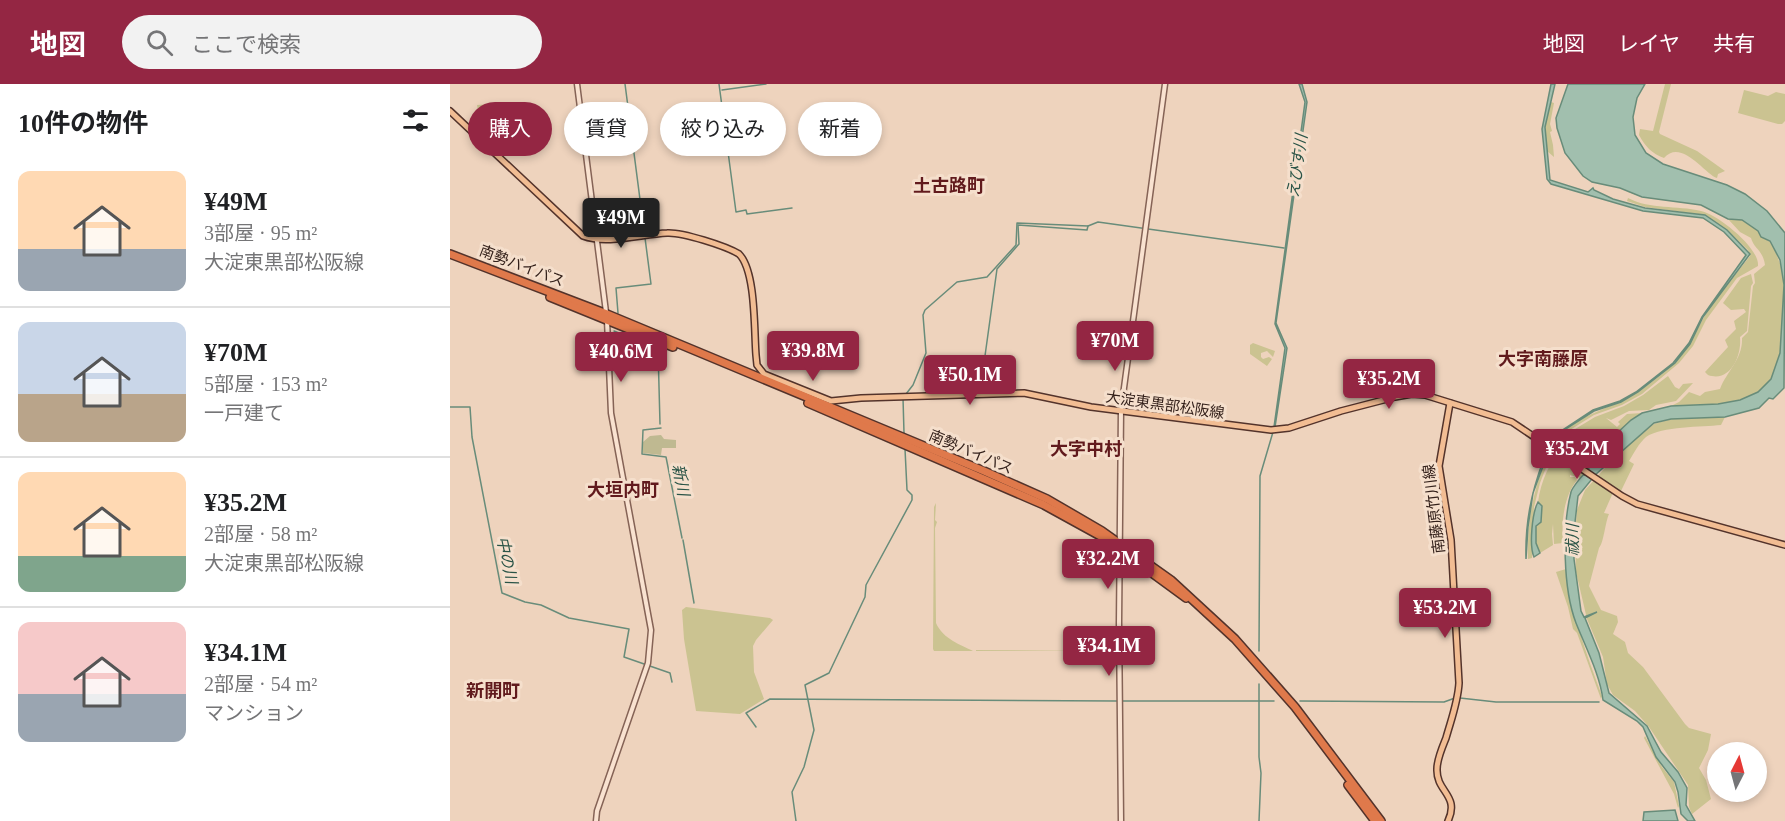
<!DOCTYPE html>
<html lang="ja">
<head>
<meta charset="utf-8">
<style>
  :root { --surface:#fff; --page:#f2f2f2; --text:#202124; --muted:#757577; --line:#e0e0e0; --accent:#942643 }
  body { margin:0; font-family:"Times New Roman","Noto Sans JP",serif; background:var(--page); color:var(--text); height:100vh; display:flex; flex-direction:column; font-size:22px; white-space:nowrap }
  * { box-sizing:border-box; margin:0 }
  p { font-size:20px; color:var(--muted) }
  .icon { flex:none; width:33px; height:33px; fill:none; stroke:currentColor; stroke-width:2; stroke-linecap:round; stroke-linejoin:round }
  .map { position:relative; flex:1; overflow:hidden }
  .drawer { display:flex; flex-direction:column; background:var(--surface); width:450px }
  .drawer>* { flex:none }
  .banner { position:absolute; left:18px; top:18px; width:570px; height:54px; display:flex; gap:12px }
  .needle { width:39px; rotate:6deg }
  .controls { position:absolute; left:1257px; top:658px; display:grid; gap:12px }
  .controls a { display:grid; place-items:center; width:60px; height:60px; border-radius:50%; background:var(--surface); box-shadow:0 3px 9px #0003; font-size:30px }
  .price { position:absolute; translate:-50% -51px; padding:0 14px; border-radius:6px; background:var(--accent); color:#fff; font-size:20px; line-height:39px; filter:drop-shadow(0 2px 3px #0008) }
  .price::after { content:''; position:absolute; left:50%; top:36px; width:18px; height:14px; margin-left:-9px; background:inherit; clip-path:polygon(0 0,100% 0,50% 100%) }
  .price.current { background:#222; color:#fff }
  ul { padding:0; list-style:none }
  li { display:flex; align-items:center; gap:18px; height:150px; padding:0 18px }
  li+li { border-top:2px solid var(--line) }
  li span { display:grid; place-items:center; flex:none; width:168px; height:120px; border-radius:12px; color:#555 }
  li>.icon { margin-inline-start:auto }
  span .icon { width:72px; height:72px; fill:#fffc; stroke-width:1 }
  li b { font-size:26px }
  h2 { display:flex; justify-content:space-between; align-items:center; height:72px; padding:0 18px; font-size:26px }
  .chip { padding:0 21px; border-radius:27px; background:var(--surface); box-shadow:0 3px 9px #0003; font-size:21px; line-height:54px }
  .chip.current { background:var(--accent); color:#fff }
  header { display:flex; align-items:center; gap:36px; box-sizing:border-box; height:84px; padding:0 30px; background:var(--accent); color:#fff }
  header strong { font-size:28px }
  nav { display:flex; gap:33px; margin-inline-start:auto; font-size:21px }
  .search { width:420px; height:54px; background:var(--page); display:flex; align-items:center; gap:15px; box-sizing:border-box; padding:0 21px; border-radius:33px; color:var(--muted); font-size:22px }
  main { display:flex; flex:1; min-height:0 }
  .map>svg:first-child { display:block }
  .green { fill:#cbc391 }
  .cemetery { fill:#bfb991 }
  .water { fill:#a1bfae; stroke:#688c7a; stroke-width:1.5 }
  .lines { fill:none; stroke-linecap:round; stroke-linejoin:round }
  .stream { stroke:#688c7a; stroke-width:1.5 }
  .minor-casing { stroke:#856356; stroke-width:7 }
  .major-casing { stroke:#53332b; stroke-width:8 }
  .highway-casing { stroke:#53332b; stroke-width:10 }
  .minor { stroke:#f9e2d0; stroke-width:4 }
  .major { stroke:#f2bd93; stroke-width:5 }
  .highway { stroke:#df794b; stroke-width:7 }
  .labels { text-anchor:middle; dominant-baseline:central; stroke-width:6; stroke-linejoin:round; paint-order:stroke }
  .street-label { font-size:15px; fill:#34211b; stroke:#f5dfcc }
  .water-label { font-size:16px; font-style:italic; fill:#2a5447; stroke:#f5dfcc }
  .quarter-label { font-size:18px; font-weight:bold; fill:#611a1d; stroke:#f5dfcc }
</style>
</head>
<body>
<header>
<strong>地図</strong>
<div class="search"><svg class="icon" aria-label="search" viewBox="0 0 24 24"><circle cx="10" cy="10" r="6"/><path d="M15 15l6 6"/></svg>ここで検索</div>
<nav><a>地図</a><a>レイヤ</a><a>共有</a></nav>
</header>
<main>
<section class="drawer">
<h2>10件の物件<svg class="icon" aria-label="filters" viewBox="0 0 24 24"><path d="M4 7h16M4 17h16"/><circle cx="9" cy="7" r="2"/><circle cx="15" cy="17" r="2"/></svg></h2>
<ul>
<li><span style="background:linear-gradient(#ffd9b3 65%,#9aa5b1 0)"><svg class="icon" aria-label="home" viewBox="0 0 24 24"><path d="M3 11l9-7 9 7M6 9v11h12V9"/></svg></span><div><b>¥49M</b><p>3部屋 · 95 m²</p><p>大淀東黒部松阪線</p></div></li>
<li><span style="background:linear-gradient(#c9d6e8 60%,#b9a48a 0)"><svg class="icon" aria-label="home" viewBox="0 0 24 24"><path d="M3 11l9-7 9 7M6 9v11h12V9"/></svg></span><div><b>¥70M</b><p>5部屋 · 153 m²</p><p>一戸建て</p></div></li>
<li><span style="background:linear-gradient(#ffd9b3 70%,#7fa58c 0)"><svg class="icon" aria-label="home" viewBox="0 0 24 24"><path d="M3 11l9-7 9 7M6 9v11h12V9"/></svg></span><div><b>¥35.2M</b><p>2部屋 · 58 m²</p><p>大淀東黒部松阪線</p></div></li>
<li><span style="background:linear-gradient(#f6c9c9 60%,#9aa5b1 0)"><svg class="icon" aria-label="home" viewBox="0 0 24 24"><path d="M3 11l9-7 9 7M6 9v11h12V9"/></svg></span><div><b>¥34.1M</b><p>2部屋 · 54 m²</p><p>マンション</p></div></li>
</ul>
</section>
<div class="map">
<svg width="1335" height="737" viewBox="0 0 1335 737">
  <rect width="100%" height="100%" fill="#eed3bd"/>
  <g class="green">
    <path d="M1215,0h6l-12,48 1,2 37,17 28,20 -7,3 -1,4c-13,-5 -36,-40 -53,-20 -12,-4 -19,-12 -25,-23l1,-6 13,2z"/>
    <polygon points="1294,6 1318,12 1326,8 1335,10 1335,37 1332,40 1328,40 1288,29"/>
    <polygon points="1101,18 1104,19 1100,40 1102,47 1100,48 1103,61 1104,73 1097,67 1095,43"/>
    <polygon points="43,20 47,35 46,44 40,45 39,41 37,42 38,46 31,46 27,21"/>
    <path d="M1188,96l124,47 14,26 6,16 2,16 -1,41 -3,27 -9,26 -13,13 -18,8 -22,4 -47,2 8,-4 10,-10 11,4 5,-4 15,-3c7,-18 23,-30 22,-51l6,-6 5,-46 2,-3 -1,-9 11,-9c-2,-15 -11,-16 -14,-27l-11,-6 -12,-13 -27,-14 -59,-8 -14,-5z"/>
    <path d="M1178,114c23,12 48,7 73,13 16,3 59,37 57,55l-21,12 -31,42 -13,26 -14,17 -37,31 -20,11 -28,10 -32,20 -8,12 -5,-3 1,-1 2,1c12,-26 66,-37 89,-54 12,-9 25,-18 35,-29 14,-14 18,-26 27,-42 13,-22 31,-42 47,-63l-2,-6 -21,-20 -21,-15 -61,-8 -18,-6z"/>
    <path d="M1301,190l2,9 -2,3 -4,45 -7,6c2,19 -10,46 -32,38l-3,-3 23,-25 -3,-7 11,-11 -2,-8 12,-9 -2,-3 -13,1 -8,-7 18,-25z"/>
    <polygon points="803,259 825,267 823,273 817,267 811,269 811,273 813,275 819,273 822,275 817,282 800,270 800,261"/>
    <path d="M1218,292l7,11 4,2 4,-5 10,-1 -17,18 -20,4 -7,5 -20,1 -18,9 -5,-2 11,9 3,-3 -2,-2 9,-8 15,-1c-23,15 -28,29 -45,48 -6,6 -12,11 -17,17l-10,-3v2h5l2,3c-13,16 -16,42 -14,63l-9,1 -1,-20 -1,10 1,11 -13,8 -4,-10v-17l5,-5 1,-15 -4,-4c3,-22 12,-40 25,-56l-5,4 -2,-2 6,-11 33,-20 29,-11 19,-11z"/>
    <path d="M1275,333l-4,8c-19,2 -59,1 -75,12 -7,6 -12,16 -17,24l5,3 -13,27 -6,-3 -11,25 5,1c-4,9 -5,28 -10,34l-10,38 12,24 16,6 1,6 -5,12 12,8 3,11 15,14 42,57 4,4 22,6 -3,16 -9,18 7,12 5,19 -19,15 -3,-7 -1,-22 -39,-58 -14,-16 -22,-16 -6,-11 -4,-27 -16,-38 -11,-47 -1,-37 2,-25 8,-20 12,-13 20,-23 37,-30 17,-5z"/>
    <path d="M1093,374l6,2 -9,23 -6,24 -2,51 -4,1c-1,-34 4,-65 17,-97l-3,-2z"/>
    <path d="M486,419l-1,17 2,2 -2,6 1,95c7,16 25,22 37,28h-39l-1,-2 1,-142z"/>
    <path d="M1116,485c6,46 20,84 36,127l-1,3 -24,-66 -4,-4 -5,-22 -12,-35z"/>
    <polygon points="236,523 320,534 323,536 306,556 303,562 304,588 314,615 290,630 246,627 234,555 232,526"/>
    <path d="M650,543h11l4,4 1,20h-140v-1l114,1c10,-5 10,-13 10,-24z"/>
    <polygon points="1195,652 1212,683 1224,698 1229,722 1228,724 1224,710 1194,654"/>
  </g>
  <polygon class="cemetery" points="211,351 214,355 226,356 226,364 212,364 211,371 193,369 193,358 200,352"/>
  <g class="water">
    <polygon points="849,0 852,0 857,18 826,239 837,264 825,343 824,343 835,264 825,240 855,18"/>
    <polygon points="1101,0 1105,0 1095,43 1100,96 1138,108 1143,104 1144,106 1163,115 1195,124 1255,131 1277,146 1300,170 1253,233 1240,260 1225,279 1188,308 1171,318 1144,327 1106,351 1102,359 1105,351 1143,326 1170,317 1186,308 1223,279 1239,259 1252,233 1296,171 1274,148 1253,134 1193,127 1101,100 1097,95 1092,45"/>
    <polygon points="1118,0 1195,0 1187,14 1183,33 1185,51 1196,69 1213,80 1277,101 1295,110 1317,127 1335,149 1334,304 1323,315 1319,314 1309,324 1275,333 1221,335 1204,339 1145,391 1137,386 1146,377 1165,351 1181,336 1192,329 1221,322 1268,320 1290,316 1308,308 1321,295 1330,269 1334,201 1330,176 1320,157 1311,153 1308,147 1292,136 1278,135 1251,121 1192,113 1170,104 1142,98 1133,92 1115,69 1107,44 1106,34"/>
    <path d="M1093,377h2l-12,32 -5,34 -2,32c-1,-36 5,-65 17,-98z"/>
    <path d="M1134,390l8,5 -14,17 -4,35v28l7,52 3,6 13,-5 -12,6 14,35 10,40 38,33 14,26 17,20 9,16 -1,17 9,16h-7l-7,-7 -3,-22 -3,-10 -19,-25 -13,-30 -6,-6 -34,-21c-3,-25 -17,-52 -27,-77 -13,-34 -14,-96 -5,-131 1,-4 10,-15 13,-18z"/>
    <path d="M1088,418l4,4 -1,16 -5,4v17l4,10 -6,4c-5,-11 -2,-44 4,-55z"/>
    <polygon points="1225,726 1228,737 1193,737 1194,728"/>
  </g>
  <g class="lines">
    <g class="stream">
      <polyline points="269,0 286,128 296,126 297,130 342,124"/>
      <polyline points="272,6 316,0"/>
      <polyline points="168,229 166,204 201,200 175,0"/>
      <polyline points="164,247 208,265 210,340"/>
      <polyline points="530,308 547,185 569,160 568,141 637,146 638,142 648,138 834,164"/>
      <polyline points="456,310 463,301 476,269 473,231 475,226 507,198 537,193 566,161 567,139 638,142"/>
      <polyline points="453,314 454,349"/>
      <polyline points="0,323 20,323 22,353 52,509 75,518 91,521 119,534 179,545 174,573 220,589 222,598"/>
      <polyline points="211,344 193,346 192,370 216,373 232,454"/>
      <polyline points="233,456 244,519"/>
      <polyline points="809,567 810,392 823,348"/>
      <polyline points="1010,614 1046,618 1149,618"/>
      <polyline points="672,617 824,617"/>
      <polyline points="850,617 994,618 1005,614"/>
      <polyline points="306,643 296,629 320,615 667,617"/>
      <polyline points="346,737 342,708 354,683 364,646 355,601 379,589 415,513 416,501 462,416 462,411 457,406 455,365"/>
      <polyline points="809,737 811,689 809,673 809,600"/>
    </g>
    <defs>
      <g id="minor">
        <polyline points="127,0 156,228"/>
        <polyline points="146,737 147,727 198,579 201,546 161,329 157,236"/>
        <polyline points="671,737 669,539 671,326 715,0"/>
      </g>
      <g id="major">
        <path d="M0,27l133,125c24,9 59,-2 84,-3 15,-1 59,13 72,21 17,17 15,76 17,101l1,10 7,9 67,27 30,-3 163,-5 67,14 180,23 18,-2 52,-17 54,-14 17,-3 13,1 87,27 110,74 15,8 148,41"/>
        <path d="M998,737c12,-26 -12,-29 -11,-52 0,-10 5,-21 9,-31 5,-18 12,-36 13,-55l-8,-143 -12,-74 11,-63"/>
      </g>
      <g id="highway">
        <polyline points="0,170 157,230 534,387 597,415 652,447 721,496 785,555 845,623 931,737"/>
        <polyline points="100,213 223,263"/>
        <polyline points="358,319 594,421 654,454 736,514"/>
        <polyline points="898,701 925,737"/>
      </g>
    </defs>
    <use href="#minor" class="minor-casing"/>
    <use href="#major" class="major-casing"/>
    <use href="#highway" class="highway-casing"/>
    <use href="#minor" class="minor"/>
    <use href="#major" class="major"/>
    <use href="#highway" class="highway"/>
  </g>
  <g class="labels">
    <g class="street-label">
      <text transform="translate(72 182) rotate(21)">南勢バイパス</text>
      <text transform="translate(715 321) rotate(8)">大淀東黒部松阪線</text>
      <text transform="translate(521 368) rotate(23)">南勢バイパス</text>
      <text transform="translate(984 425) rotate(-97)">南藤原竹川線</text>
    </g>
    <g class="water-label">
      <text transform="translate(847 82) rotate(-82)">えびす川</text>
      <text transform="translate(231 396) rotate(79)">新川</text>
      <text transform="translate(1122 456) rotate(-90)">祓川</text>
      <text transform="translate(57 476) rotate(78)">中の川</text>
    </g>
    <g class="quarter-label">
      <text x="499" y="102">土古路町</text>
      <text x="1093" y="275">大字南藤原</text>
      <text x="636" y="365">大字中村</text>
      <text x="173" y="406">大垣内町</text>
      <text x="43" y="607">新開町</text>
    </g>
  </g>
</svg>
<div class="controls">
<a><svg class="needle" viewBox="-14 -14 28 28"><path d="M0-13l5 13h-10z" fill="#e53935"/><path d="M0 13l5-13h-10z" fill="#757577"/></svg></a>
</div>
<b class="price current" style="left:171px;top:165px">¥49M</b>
<b class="price" style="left:665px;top:288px">¥70M</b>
<b class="price" style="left:363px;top:298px">¥39.8M</b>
<b class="price" style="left:171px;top:299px">¥40.6M</b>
<b class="price" style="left:520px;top:322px">¥50.1M</b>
<b class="price" style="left:939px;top:326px">¥35.2M</b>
<b class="price" style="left:1127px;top:396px">¥35.2M</b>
<b class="price" style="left:658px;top:506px">¥32.2M</b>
<b class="price" style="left:995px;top:555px">¥53.2M</b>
<b class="price" style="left:659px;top:593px">¥34.1M</b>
<div class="banner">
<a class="chip current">購入</a>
<a class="chip">賃貸</a>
<a class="chip">絞り込み</a>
<a class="chip">新着</a>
</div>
</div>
</main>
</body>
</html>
